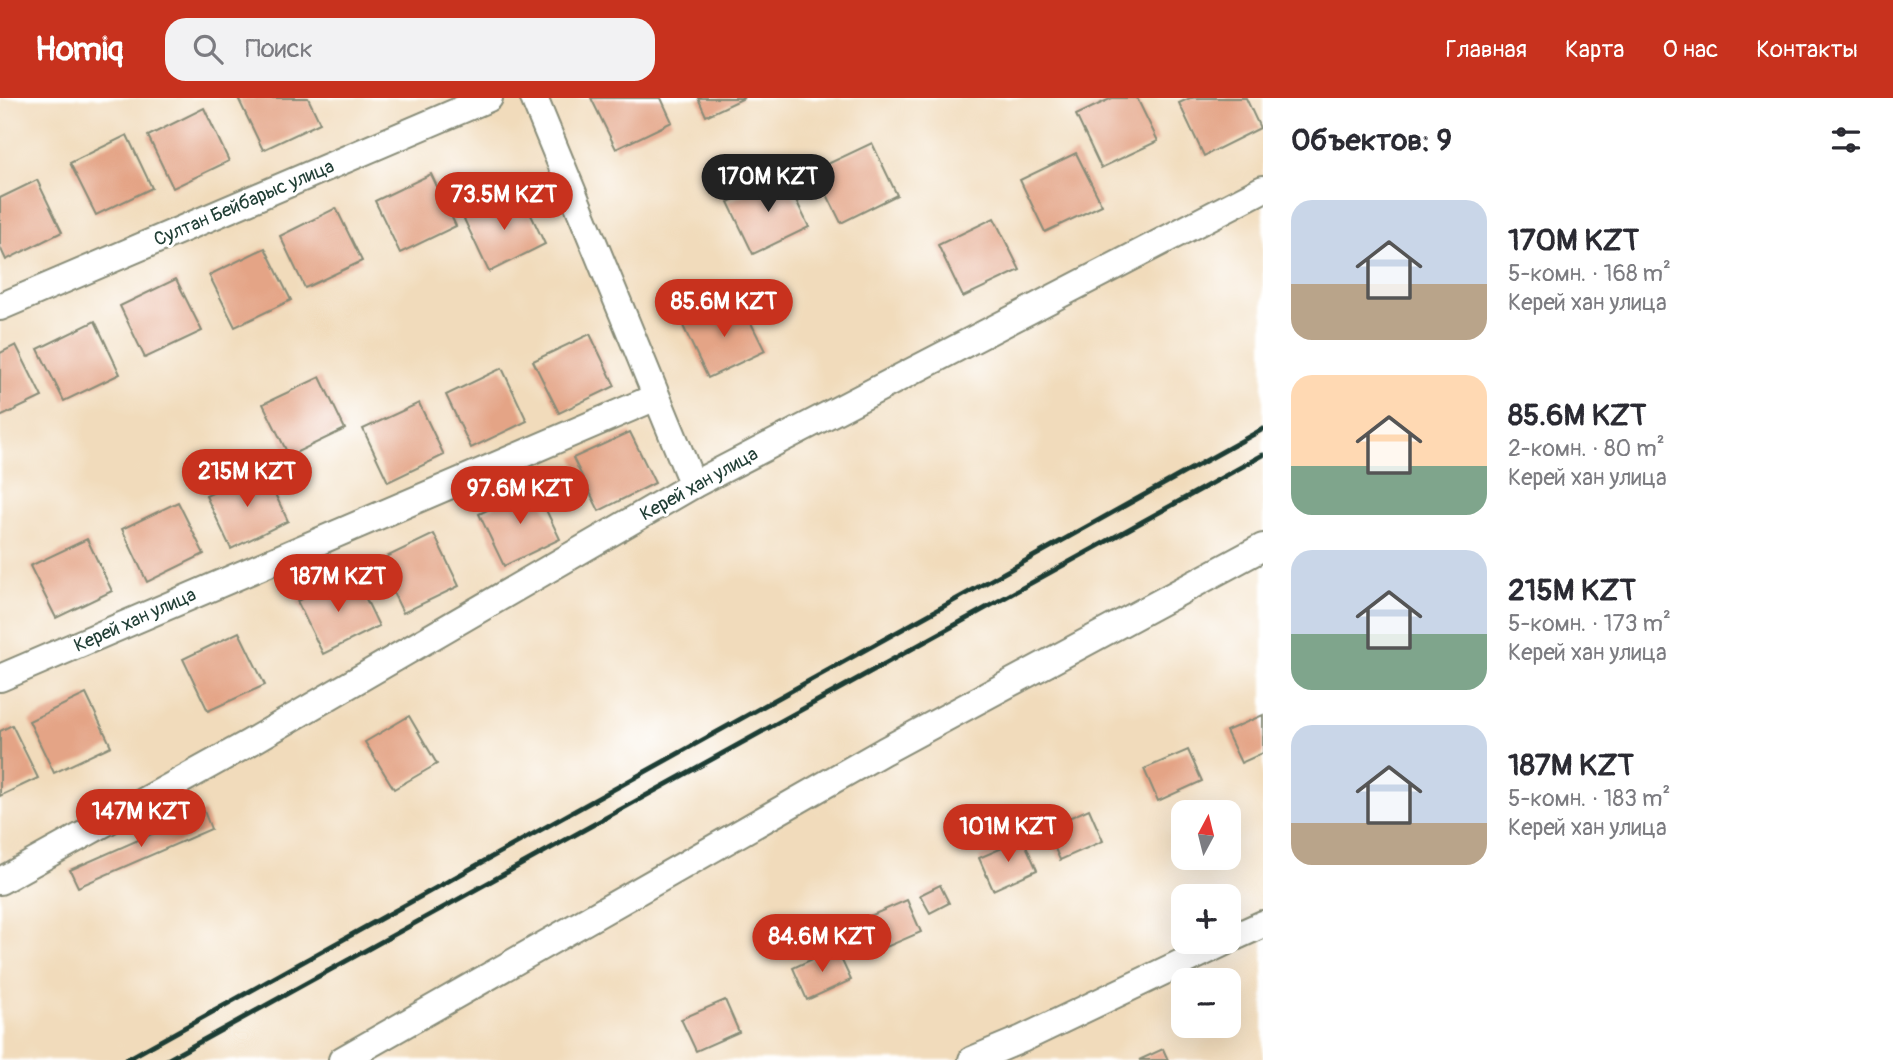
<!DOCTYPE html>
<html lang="ru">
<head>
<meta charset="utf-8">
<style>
  :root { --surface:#fff; --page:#f2f2f3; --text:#2b2b33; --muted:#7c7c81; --accent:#c8321e }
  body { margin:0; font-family:Pangolin,sans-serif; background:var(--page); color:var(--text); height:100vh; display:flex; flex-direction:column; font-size:26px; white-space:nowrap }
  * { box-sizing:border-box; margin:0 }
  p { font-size:23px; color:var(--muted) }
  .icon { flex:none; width:38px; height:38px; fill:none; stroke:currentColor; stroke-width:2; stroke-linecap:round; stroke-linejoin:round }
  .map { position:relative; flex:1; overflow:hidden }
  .details { display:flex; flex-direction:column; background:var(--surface); width:630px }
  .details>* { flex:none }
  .needle { width:46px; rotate:7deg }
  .buttons { position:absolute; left:1171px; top:702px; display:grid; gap:14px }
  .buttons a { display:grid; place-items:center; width:70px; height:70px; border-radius:14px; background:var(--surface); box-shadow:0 7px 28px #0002; font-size:35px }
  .price { position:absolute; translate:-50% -60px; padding:0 16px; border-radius:24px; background:var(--accent); color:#fff; font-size:23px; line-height:46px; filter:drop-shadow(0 2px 4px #0008) }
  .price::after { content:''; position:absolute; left:50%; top:42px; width:21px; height:16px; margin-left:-10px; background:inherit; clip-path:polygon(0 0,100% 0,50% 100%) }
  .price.active { background:#222; color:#fff }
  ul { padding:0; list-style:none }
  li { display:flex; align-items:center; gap:21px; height:175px; padding:0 28px }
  li span { display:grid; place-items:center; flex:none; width:196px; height:140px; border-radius:21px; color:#555 }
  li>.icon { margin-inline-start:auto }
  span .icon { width:84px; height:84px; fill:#fffc; stroke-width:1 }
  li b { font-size:30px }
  h2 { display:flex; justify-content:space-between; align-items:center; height:84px; padding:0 28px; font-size:30px }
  header { display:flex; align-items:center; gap:42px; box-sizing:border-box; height:98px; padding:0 35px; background:var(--accent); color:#fff }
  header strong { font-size:33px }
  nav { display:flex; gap:38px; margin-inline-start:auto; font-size:24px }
  .search { width:490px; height:63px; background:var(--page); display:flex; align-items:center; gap:18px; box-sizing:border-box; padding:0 24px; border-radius:21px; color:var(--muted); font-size:26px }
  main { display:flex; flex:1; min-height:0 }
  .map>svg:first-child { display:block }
  .building { fill:#e4a486 }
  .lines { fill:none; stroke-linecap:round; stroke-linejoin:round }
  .street-casing { stroke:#888c78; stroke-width:30 }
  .street { stroke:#fff; stroke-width:26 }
  .rail { stroke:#1f3d34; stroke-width:5 }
  .labels { text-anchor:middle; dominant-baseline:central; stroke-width:6; stroke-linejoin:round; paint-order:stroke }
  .street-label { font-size:19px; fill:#1f3d34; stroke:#fff }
</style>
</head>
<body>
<header>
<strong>Homiq</strong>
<div class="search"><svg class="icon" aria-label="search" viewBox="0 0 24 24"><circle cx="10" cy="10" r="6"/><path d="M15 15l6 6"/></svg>Поиск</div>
<nav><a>Главная</a><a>Карта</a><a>О нас</a><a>Контакты</a></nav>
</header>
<main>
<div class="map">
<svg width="1263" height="962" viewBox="0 0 1263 962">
  <rect width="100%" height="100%" fill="#fff"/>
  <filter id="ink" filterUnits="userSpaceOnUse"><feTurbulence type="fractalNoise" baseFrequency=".0143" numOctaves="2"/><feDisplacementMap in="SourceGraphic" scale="14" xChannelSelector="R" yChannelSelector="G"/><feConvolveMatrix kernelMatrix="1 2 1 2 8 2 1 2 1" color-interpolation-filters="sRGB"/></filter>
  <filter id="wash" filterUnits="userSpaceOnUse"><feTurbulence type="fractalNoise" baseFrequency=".00686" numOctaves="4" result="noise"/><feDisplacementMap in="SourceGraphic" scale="28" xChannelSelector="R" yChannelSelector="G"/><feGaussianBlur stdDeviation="1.57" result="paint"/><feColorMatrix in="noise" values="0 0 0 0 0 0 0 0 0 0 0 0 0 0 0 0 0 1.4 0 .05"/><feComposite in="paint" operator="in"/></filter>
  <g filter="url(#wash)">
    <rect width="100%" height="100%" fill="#f1dbbb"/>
    <g id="blocks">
      <g class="building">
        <polygon points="238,0 308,0 320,25 263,52"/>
        <polygon points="591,0 661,0 672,24 616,51"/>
        <polygon points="698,0 744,0 706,18"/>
        <polygon points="1112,0 1137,0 1158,43 1101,70 1076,17"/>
        <polygon points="1190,0 1246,0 1260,30 1204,58 1179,5"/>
        <polygon points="204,10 229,63 173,90 148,38"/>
        <polygon points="127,37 152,90 96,117 70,65"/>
        <polygon points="872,45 897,97 841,125 815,72"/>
        <polygon points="1076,55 1102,107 1045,134 1020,82"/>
        <polygon points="431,76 456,128 400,155 375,103"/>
        <polygon points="784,77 809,129 753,156 728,104"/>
        <polygon points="37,82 62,134 6,162 0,149 0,100"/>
        <polygon points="520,94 545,146 489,174 464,121"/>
        <polygon points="336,110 362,163 305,190 280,138"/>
        <polygon points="994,120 1020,172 963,199 938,147"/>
        <polygon points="265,150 291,202 235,229 209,177"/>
        <polygon points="176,181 202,233 145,260 120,208"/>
        <polygon points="739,201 765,253 708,280 683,228"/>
        <polygon points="95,223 120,276 64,303 38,251"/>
        <polygon points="590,236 615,288 559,315 533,263"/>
        <polygon points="16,247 42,299 0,319 0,255"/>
        <polygon points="502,270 527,323 471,350 446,297"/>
        <polygon points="320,279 345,331 289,358 263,306"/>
        <polygon points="419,305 444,357 388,384 363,331"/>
        <polygon points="630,334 655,385 599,413 573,360"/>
        <polygon points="263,371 288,423 231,451 206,398"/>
        <polygon points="535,389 560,441 504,468 479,416"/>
        <polygon points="178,404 204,456 147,484 122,431"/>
        <polygon points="434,436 459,488 403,515 378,463"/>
        <polygon points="87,441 112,493 56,520 30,468"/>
        <polygon points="354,476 379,528 323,556 297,503"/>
        <polygon points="239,534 265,587 208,613 183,561"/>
        <polygon points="86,596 111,648 54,675 29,623"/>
        <polygon points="1263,617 1263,655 1241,665 1226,633"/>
        <polygon points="409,618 437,666 394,691 365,644"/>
        <polygon points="12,627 38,680 0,698 0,633"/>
        <polygon points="1188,652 1202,683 1158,703 1144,671"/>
        <polygon points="1089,711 1103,743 1060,762 1046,730"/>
        <polygon points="204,713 211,731 78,789 70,772"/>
        <polygon points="1023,741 1037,772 993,792 979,760"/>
        <polygon points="940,787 949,805 930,815 920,797"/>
        <polygon points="907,802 921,834 877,853 863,821"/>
        <polygon points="836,850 851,882 807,902 793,870"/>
        <polygon points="725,902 739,934 696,953 681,921"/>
        <polygon points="1163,951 1168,962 1139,962"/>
      </g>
    </g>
  </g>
  <g filter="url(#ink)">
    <use href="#blocks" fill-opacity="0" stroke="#888c78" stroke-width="2"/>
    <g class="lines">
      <defs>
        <g id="street">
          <polyline points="534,0 693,387"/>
          <polyline points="0,209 489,0"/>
          <polyline points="0,580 656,299"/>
          <polyline points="0,783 249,645 693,387 1263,91"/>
          <polyline points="1228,842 1263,826"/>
          <polyline points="342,962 884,653 1263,449"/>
          <polyline points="972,962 1022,941 1225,844"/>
        </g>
      </defs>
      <use href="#street" class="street-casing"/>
      <use href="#street" class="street"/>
      <g class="rail">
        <polyline points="126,962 1263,331"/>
        <polyline points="167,962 1263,357"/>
      </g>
    </g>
  </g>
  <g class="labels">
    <g class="street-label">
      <text transform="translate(244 105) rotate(-23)">Султан Бейбарыс улица</text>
      <text transform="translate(699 386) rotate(-29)">Керей хан улица</text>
      <text transform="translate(135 522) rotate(-24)">Керей хан улица</text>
    </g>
  </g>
</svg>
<div class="buttons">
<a><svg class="needle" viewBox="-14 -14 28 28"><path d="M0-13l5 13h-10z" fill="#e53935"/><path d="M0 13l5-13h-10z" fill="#7c7c81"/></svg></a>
<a>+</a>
<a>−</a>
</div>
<b class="price active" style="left:768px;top:116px">170M KZT</b>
<b class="price" style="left:504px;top:134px">73.5M KZT</b>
<b class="price" style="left:724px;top:241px">85.6M KZT</b>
<b class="price" style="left:247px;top:411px">215M KZT</b>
<b class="price" style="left:520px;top:428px">97.6M KZT</b>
<b class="price" style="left:338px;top:516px">187M KZT</b>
<b class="price" style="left:141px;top:751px">147M KZT</b>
<b class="price" style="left:1008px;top:766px">101M KZT</b>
<b class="price" style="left:822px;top:876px">84.6M KZT</b>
</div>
<section class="details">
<h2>Объектов: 9<svg class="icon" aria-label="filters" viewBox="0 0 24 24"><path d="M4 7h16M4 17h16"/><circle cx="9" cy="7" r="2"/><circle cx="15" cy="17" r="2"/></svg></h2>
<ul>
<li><span style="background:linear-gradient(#c9d6e8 60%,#b9a48a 0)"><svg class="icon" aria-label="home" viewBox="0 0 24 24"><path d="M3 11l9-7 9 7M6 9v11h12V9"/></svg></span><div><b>170M KZT</b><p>5-комн. · 168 m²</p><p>Керей хан улица</p></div></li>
<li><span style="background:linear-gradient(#ffd9b3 65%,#7fa58c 0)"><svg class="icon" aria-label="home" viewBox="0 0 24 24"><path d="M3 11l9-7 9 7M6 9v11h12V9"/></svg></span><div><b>85.6M KZT</b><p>2-комн. · 80 m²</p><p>Керей хан улица</p></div></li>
<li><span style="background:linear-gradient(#c9d6e8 60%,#7fa58c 0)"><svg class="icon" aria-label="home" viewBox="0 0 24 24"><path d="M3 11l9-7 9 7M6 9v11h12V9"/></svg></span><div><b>215M KZT</b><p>5-комн. · 173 m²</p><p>Керей хан улица</p></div></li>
<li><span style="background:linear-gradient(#c9d6e8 70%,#b9a48a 0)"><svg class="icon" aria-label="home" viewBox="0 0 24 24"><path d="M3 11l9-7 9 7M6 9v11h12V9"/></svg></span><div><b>187M KZT</b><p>5-комн. · 183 m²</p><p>Керей хан улица</p></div></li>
</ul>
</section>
</main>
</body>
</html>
